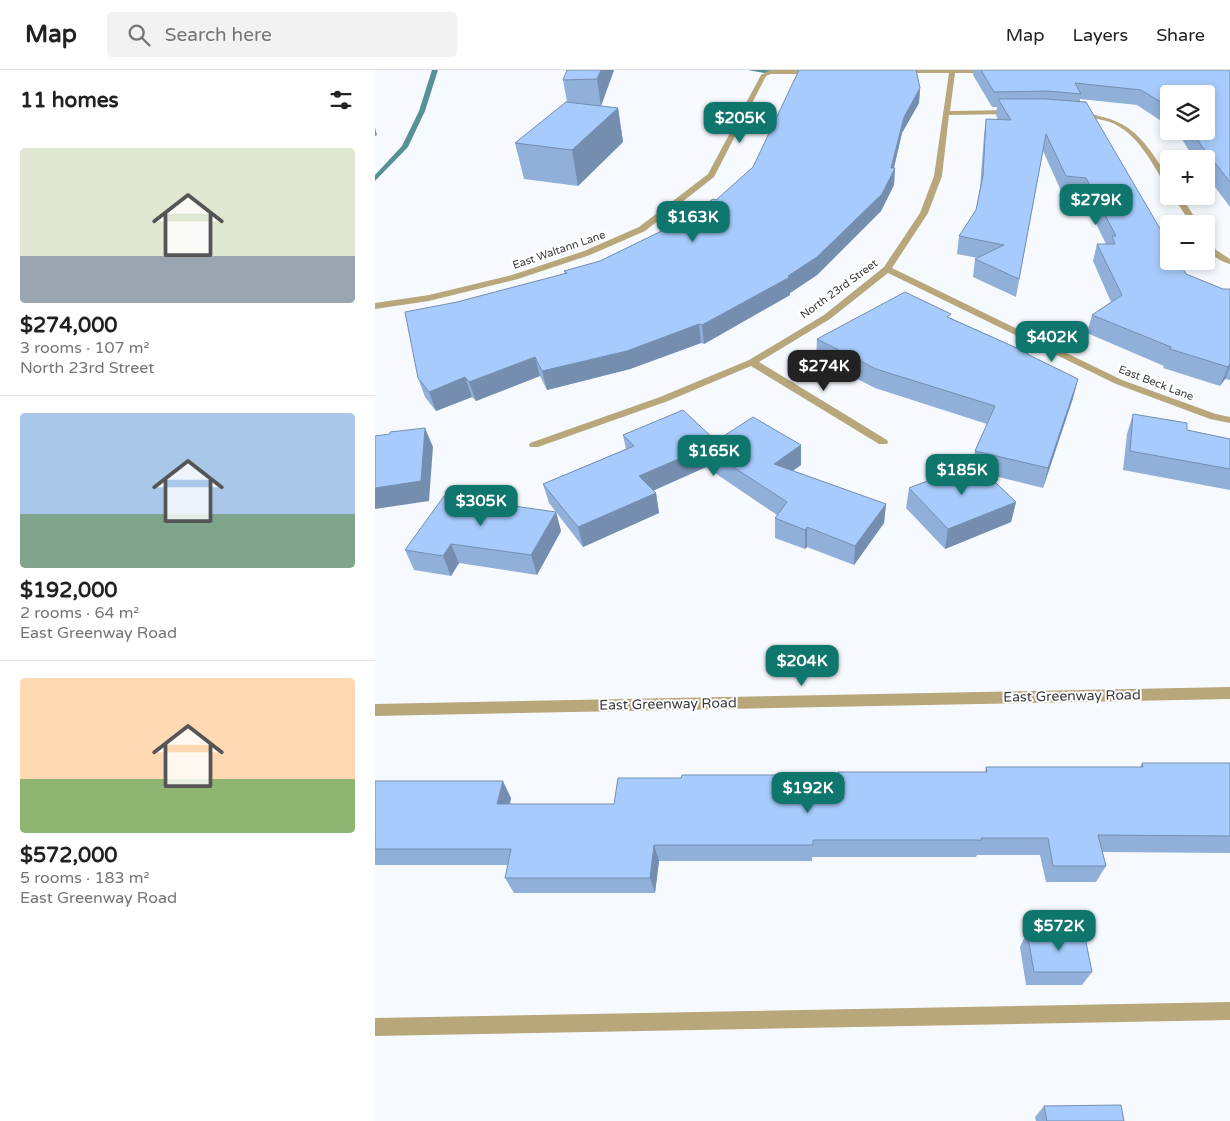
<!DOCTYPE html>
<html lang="en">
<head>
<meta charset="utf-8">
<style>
  :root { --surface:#fff; --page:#f2f2f2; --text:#202124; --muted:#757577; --line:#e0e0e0; --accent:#0f766e }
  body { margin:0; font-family:"Varela Round",sans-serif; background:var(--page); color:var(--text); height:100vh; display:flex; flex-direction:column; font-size:19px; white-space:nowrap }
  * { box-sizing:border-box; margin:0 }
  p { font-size:16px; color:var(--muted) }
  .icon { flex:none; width:28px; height:28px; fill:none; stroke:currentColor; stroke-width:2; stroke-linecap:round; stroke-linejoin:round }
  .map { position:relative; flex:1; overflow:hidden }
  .panel { display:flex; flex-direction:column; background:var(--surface); width:375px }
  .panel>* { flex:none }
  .tools { position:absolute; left:785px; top:15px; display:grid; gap:10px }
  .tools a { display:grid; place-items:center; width:55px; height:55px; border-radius:5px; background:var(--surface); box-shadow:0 2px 8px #0003; font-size:25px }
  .price { position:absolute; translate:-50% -42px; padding:0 11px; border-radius:10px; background:var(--accent); color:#fff; font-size:16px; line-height:32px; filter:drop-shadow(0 1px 2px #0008) }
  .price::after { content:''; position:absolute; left:50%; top:30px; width:15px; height:11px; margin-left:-8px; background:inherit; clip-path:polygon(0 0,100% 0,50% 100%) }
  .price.selected { background:#222; color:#fff }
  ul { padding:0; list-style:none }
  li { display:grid; align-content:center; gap:10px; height:265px; padding:0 20px }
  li+li { border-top:1px solid var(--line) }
  li span { display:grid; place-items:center; height:155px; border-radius:5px; color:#555 }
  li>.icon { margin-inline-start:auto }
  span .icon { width:90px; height:90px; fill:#fffc; stroke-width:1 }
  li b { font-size:21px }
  h2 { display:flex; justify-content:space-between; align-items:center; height:60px; padding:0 20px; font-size:21px }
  header { display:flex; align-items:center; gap:30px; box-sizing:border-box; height:70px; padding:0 25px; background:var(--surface); border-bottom:1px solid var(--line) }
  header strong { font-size:24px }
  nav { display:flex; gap:28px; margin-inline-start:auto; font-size:18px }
  .search { width:350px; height:45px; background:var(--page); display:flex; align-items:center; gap:12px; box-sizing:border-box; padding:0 18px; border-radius:5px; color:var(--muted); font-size:19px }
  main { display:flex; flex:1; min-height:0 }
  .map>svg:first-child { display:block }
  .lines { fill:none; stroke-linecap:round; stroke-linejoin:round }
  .stream { fill:#579096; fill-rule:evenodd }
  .minor { fill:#b9a77c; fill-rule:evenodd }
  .wall { fill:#90afd9 }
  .shaded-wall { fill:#758eb0 }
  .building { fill:#a7cbfc; stroke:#758eb0 }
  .labels { text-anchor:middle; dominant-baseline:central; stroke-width:4; stroke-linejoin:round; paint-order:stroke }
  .far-street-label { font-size:11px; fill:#393b3c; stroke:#fff }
  .street-label { font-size:14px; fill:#393b3c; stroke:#fff }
</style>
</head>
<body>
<header>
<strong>Map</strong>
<div class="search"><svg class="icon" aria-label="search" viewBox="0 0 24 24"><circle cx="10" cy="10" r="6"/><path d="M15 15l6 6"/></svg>Search here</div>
<nav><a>Map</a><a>Layers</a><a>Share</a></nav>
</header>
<main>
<section class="panel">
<h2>11 homes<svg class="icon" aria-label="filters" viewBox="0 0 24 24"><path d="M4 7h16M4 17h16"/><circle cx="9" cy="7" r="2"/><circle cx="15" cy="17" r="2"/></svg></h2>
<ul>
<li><span style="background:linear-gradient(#dfe7d0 70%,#9aa5b1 0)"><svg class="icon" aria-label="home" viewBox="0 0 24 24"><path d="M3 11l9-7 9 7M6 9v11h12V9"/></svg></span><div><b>$274,000</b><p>3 rooms · 107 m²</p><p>North 23rd Street</p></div></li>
<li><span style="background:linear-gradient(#a9c7e8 65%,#7fa58c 0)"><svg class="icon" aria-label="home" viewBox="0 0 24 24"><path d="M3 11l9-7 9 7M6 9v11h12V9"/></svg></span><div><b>$192,000</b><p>2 rooms · 64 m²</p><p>East Greenway Road</p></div></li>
<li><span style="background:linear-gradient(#ffd9b3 65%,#8fb573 0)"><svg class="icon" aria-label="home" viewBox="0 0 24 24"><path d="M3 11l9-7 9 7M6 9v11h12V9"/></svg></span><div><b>$572,000</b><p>5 rooms · 183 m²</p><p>East Greenway Road</p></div></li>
</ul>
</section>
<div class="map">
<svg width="855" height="1051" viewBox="0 0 855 1051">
  <rect width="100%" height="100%" fill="#f6fafe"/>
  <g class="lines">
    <g class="stream">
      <polygon points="57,0 63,0 50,41 33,77 0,111 0,105 27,76 44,41"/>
      <polygon points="373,0 398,0 398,2 395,4"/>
    </g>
    <g class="minor">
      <polygon points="395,0 438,0 441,2 438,4 396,4 391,6 339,107 270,161 215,185 143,209 54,231 0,239 0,233 54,225 137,205 209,181 264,157 333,104 386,5"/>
      <polygon points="524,0 618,0 616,3 580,3 575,41 638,40 641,42 638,44 574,45 567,106 553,143 517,198 747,310 841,344 855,347 855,353 835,349 741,314 513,203 455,249 384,292 512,370 513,372 512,374 504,374 376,296 293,331 163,377 155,377 154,375 155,373 285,327 374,290 449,245 509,197 545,143 559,106 574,3 526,3"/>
      <path d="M702,42c54,7 63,22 92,66v8h-3c-15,-24 -28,-53 -56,-64 -12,-4 -24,-4 -35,-7l-1,-1z"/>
      <polygon points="798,126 806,126 824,154 816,154"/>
      <path d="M831,169h3l7,11 14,9v5c-13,-4 -24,-11 -24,-25z"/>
      <polygon points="855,617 855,629 0,646 0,634"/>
      <polygon points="855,932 855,950 0,966 0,948"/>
    </g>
  </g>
  <g class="wall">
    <polygon points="239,0 226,36 243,38 248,72 203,116 149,109 140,73 192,32 188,10"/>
    <polygon points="599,0 855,0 855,137 831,105 831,89 819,89 807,69 805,69 799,61 831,61 794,24 794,56 762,35 705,29 705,32 811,204 848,219 855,219 855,310 850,309 845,316 788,298 789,296 712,263 717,245 736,232 718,191 722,174 731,174 707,125 687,123 668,81 641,227 598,207 600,189 603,188 582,184 584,166 601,140 605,118 609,65 611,49 623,50 621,45 622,37 617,37 598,5"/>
    <polygon points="545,18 544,33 527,63 519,98 520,98 519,115 506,141 442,205 415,223 415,225 329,274 326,273 255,299 172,320 165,306 101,331 97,327 61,341 50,327 43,308 82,232 190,204 189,201 225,191 303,153 341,130"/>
    <polygon points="576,248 653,283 653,285 703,309 698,328 668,418 611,404 641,432 636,452 570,479 531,438 534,418 598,394 600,381 612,354 500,318 441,288 442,269"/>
    <polygon points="758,344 812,360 855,369 855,420 748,400 752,364"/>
    <polygon points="248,365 426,375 426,395 418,401 511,434 509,453 479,495 432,477 430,479 400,468 400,448 402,445 331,397 278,421 281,423 284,443 208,477 181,442 186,461 162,505 84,493 76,506 39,500 30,480 181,442 174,433 168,414 251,379"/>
    <polygon points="767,693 855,693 855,783 727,782 731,796 721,812 671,812 665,785 602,785 601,787 437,787 437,791 284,791 280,823 139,823 130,808 133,795 0,795 0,711 136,728 135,734 239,734 306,708 610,702 611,697 765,697"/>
    <polygon points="652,862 717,902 707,915 651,915 645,877"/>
    <polygon points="669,1036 749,1051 661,1051 660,1047"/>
  </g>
  <g class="shaded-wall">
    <polygon points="226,0 239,0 226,36 222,9"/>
    <polygon points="545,18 544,33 527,63 517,105 520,98 519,115 506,141 442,205 415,223 415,225 329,274 327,255 413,206 516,98 529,47"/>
    <polygon points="243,38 248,72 203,116 197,80"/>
    <polygon points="0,58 2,65 0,66"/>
    <polygon points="324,254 326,273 255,299 172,320 167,301"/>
    <polygon points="160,287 165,306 101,331 94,312"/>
    <polygon points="855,294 855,296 850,309 845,316 853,297"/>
    <polygon points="90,307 97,327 61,341 54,322"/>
    <polygon points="703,309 698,328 668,418 673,398"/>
    <polygon points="50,358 58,377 54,431 0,439 0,418"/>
    <polygon points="426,375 426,395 399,413 399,394"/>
    <polygon points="329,378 331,397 268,425 264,406"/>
    <polygon points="281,423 284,443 208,477 203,457"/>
    <polygon points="641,432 636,452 570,479 573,459"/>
    <polygon points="511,434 509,453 479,495 480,476"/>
    <polygon points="181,442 186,461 162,505 156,485"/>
    <polygon points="432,457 432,477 430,479 430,460"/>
    <polygon points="76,474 84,493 76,506 68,486"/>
    <polygon points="128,711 136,728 131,751 122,734"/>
    <polygon points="279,775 284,791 280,823 275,808"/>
  </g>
  <g class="building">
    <polygon points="192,0 226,0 222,9 188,10"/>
    <polygon points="424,0 541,0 545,18 529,47 516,98 520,98 507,124 442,187 413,206 415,207 327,255 324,254 252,281 167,301 160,287 94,312 90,307 54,322 43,308 30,242 82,232 192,203 189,201 225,191 303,153 338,129 341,130 378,97"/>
    <polygon points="606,0 855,0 855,112 826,75 817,61 831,61 831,24 794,24 794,37 766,20 700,13 706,24 673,21 619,22"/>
    <polygon points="623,29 670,29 711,32 794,174 794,191 804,191 811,204 848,219 855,219 855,294 853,297 795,279 796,277 717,245 747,225 722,174 740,174 737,166 741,166 711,108 691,106 671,64 644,209 600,189 629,175 584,166 601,140 608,106 611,49 636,50"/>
    <polygon points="191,32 243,38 197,80 140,73"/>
    <polygon points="530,222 576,244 572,247 653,283 652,284 703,309 673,398 600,381 620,336 501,299 442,269"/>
    <polygon points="308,340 341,371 378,347 426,375 399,394 511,434 480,476 432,457 430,460 400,448 412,432 329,378 264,406 281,423 203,457 168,414 259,376 248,365"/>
    <polygon points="758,344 812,353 812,360 855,369 855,399 755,381"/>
    <polygon points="50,358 46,411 0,418 0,366 15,364 15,362"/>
    <polygon points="600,393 641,432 573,459 534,418"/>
    <polygon points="69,426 181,442 156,485 76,474 68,486 30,480"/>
    <polygon points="767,693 855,693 855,766 723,765 731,796 678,796 673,768 606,768 607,770 438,770 438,775 279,775 275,808 130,808 136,779 0,779 0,711 128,711 122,734 239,734 243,708 306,708 307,705 463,705 463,702 612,702 611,697 768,697"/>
    <polygon points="652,862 709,862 717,902 659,902"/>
    <polygon points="746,1035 749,1051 672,1051 669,1036"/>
  </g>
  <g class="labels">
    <g class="far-street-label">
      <text transform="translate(184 180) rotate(-19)">East Waltann Lane</text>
      <text transform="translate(464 219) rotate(-36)">North 23rd Street</text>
      <text transform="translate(781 313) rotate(21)">East Beck Lane</text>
    </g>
    <g class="street-label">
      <text transform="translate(697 626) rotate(-1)">East Greenway Road</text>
      <text transform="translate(293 634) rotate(-1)">East Greenway Road</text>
    </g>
  </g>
</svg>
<div class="tools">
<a><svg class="icon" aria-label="layers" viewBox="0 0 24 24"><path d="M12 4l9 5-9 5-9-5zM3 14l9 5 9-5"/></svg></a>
<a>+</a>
<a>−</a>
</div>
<b class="price" style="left:365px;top:74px">$205K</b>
<b class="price" style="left:721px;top:156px">$279K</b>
<b class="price" style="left:318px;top:173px">$163K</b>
<b class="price" style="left:677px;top:293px">$402K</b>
<b class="price selected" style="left:449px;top:322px">$274K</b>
<b class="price" style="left:339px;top:407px">$165K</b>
<b class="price" style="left:587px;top:426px">$185K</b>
<b class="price" style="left:106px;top:457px">$305K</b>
<b class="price" style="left:427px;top:617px">$204K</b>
<b class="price" style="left:433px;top:744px">$192K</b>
<b class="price" style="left:684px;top:882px">$572K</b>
</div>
</main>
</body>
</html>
